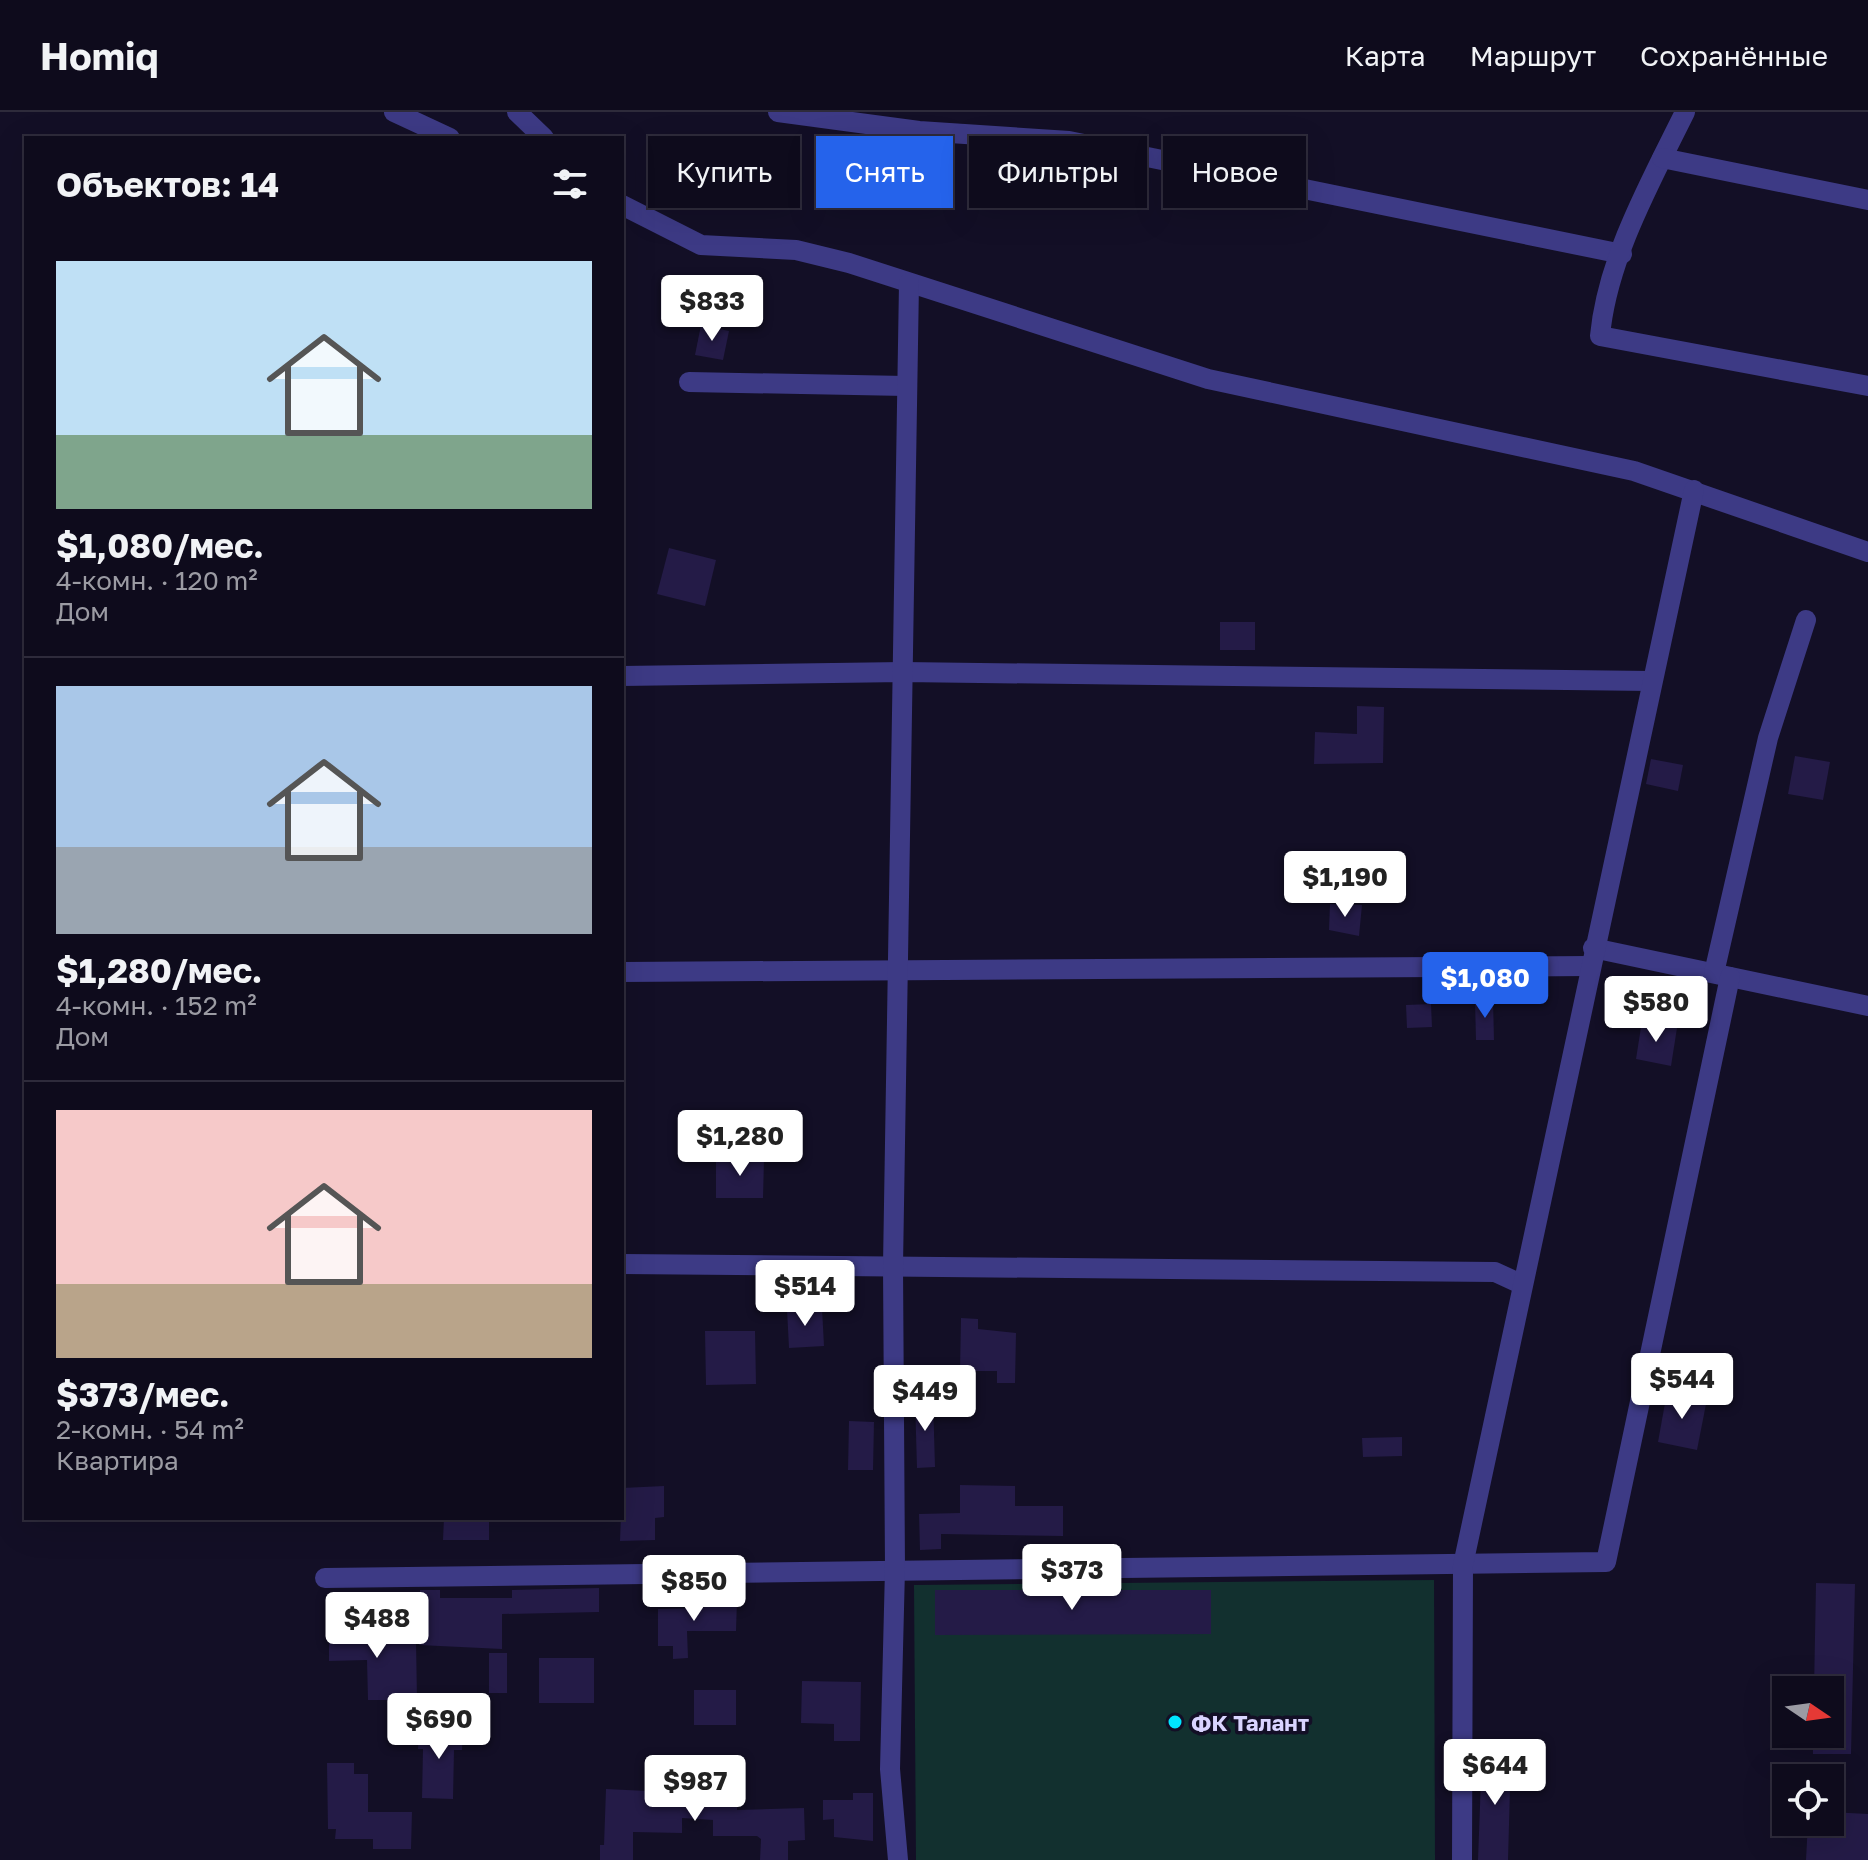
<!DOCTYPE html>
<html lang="ru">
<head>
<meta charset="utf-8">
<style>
  :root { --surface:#0e0b1c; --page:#1c1929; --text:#f1f3f6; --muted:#9b9ba3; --line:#2e2b3b; --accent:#2563eb }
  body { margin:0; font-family:"Golos Text",sans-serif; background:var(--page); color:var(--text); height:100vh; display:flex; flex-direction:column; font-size:30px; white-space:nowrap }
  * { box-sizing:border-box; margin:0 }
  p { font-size:26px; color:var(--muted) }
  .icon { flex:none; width:44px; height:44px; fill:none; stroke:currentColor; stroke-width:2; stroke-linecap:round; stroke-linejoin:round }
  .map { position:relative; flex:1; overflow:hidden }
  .sheet { position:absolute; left:24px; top:24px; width:600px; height:1384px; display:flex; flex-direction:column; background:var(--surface); border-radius:0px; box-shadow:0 8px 32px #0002,0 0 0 2px var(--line) }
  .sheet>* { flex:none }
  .banner { position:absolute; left:648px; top:24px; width:760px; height:72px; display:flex; gap:16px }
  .needle { width:52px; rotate:103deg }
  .controls { position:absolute; left:1772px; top:1564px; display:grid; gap:16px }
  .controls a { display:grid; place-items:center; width:72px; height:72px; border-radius:0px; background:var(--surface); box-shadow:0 8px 32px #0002,0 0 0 2px var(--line); font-size:40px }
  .price { position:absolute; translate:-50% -68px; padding:0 18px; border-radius:8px; background:#fff; color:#222; font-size:26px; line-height:52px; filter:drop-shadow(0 2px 4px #0008) }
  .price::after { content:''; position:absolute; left:50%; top:48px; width:24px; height:18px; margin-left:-12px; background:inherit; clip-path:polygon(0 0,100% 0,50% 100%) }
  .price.current { background:var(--accent); color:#fff }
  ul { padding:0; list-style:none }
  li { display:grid; align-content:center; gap:16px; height:424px; padding:0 32px }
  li+li { border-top:2px solid var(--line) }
  li span { display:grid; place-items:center; height:248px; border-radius:0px; color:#555 }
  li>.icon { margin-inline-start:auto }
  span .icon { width:144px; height:144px; fill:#fffc; stroke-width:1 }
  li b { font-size:34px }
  h2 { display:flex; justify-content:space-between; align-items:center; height:96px; padding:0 32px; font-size:34px }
  .chip { padding:0 28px; border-radius:0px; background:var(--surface); box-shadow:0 8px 32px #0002,0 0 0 2px var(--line); font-size:28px; line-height:72px }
  .chip.current { background:var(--accent); color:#fff }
  header { display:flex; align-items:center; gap:48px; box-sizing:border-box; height:112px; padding:0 40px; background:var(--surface); border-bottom:2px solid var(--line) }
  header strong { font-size:38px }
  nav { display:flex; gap:44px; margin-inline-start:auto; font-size:28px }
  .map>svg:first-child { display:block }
  .green { fill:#12302f }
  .building { fill:#241b47 }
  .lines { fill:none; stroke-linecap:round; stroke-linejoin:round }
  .minor { stroke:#3d3a85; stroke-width:20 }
  .poi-dot { fill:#00e5ff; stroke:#130f26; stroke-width:3 }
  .labels { text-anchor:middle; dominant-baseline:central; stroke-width:7; stroke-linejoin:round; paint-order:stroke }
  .poi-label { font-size:22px; font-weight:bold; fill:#d9d4ff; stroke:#130f26; text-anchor:start }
</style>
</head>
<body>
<header>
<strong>Homiq</strong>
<nav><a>Карта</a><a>Маршрут</a><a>Сохранённые</a></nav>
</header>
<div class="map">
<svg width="1868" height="1748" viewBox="0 0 1868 1748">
  <rect width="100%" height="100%" fill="#130f26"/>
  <polygon class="green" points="1434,1468 1435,1748 916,1748 914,1473"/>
  <g class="building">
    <polygon points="701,213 729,219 723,248 695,243"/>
    <polygon points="669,436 716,448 705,494 657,482"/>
    <rect x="1220" y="510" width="35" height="28"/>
    <polygon points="1357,594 1384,595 1383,651 1314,652 1315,620 1357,622"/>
    <polygon points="1795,644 1830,650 1823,688 1788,682"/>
    <polygon points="1651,647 1683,653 1678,679 1646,672"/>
    <polygon points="1330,792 1362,793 1359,824 1329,818"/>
    <polygon points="1672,876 1705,882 1700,909 1667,902"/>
    <polygon points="1493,887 1494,928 1476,928 1475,888"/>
    <polygon points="1431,892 1432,915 1407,916 1406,893"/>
    <polygon points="1642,909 1677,916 1671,954 1636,947"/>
    <polygon points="716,1047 764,1047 763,1086 716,1086"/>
    <polygon points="822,1196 824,1234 789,1236 787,1197"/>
    <polygon points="961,1206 978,1207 978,1217 1016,1221 1015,1271 997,1271 997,1259 960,1259"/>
    <polygon points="705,1219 755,1219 756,1272 706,1273"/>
    <polygon points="1667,1280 1707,1287 1697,1338 1658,1330"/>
    <polygon points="915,1287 933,1287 935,1355 917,1356"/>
    <polygon points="849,1309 874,1310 873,1358 848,1358"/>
    <polygon points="1402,1325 1402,1344 1363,1345 1362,1326"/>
    <polygon points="960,1373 1015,1374 1015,1394 1063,1394 1063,1424 941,1422 941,1437 920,1438 919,1402 960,1401"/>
    <polygon points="664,1374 664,1405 655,1406 655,1428 620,1429 622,1376"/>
    <polygon points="444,1406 489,1406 489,1428 443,1428"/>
    <polygon points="1816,1471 1855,1472 1851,1642 1813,1642 1813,1622 1830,1622 1830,1578 1814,1578"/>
    <polygon points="599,1476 599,1500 502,1502 502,1537 419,1533 420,1478 440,1478 440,1486 512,1486 512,1478"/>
    <polygon points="935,1478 1211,1478 1211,1522 935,1523"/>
    <polygon points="704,1488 737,1488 736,1519 687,1519 688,1546 673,1547 673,1534 658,1534 658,1497 704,1496"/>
    <polygon points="329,1510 358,1510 358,1519 384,1518 384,1529 416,1528 417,1588 368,1588 367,1548 329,1549"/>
    <rect x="489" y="1541" width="18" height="40"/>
    <rect x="539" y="1546" width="55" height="45"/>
    <polygon points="802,1569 861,1570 860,1629 834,1629 834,1612 801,1611"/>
    <rect x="694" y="1578" width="42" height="35"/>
    <polygon points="419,1616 463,1617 462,1638 454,1638 453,1687 422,1686 423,1637 418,1637"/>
    <polygon points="1482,1640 1511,1641 1508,1748 1478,1748"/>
    <polygon points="327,1651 354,1651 354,1662 368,1662 368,1700 412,1700 411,1737 373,1737 373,1727 335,1727 336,1717 328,1717"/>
    <polygon points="606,1677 647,1679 647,1686 689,1691 737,1691 737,1698 804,1696 805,1728 788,1729 788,1748 760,1748 761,1727 757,1724 713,1724 713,1708 682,1706 682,1721 633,1720 633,1748 600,1748 600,1733 604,1733"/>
    <polygon points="853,1681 873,1681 873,1729 834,1725 834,1707 823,1708 823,1688 853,1688"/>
    <polygon points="1830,1700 1868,1702 1868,1748 1806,1748 1808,1710 1830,1710"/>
  </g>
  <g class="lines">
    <g class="minor">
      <polyline points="394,0 450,26"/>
      <polyline points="517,0 544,26"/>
      <polyline points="778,0 919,19 1069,29 1622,142"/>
      <path d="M1685,0c-34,69 -78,147 -85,224l268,50"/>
      <polyline points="1662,46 1868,88"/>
      <polyline points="622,93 701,133 796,138 849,151 1208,267 1634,359 1868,440"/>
      <polyline points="689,270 906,274"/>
      <polyline points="622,564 903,560 1651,569"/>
      <polyline points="1593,836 1868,894"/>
      <polyline points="622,860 1589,854"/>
      <polyline points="1714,861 1768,626 1806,508"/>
      <polyline points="622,1152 1495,1160 1521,1172"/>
      <polyline points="325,1466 1606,1450 1730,865"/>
      <polyline points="898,1748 890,1657 895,1457 893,1154 909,171"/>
      <polyline points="1462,1748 1463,1453 1694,378"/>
    </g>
  </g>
  <circle class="poi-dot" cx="1175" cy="1610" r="8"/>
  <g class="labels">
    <g class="poi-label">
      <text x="1191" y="1610">ФК Талант</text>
    </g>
  </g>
</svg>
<div class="controls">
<a><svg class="needle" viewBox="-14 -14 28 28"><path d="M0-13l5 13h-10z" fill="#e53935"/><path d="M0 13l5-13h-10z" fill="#9b9ba3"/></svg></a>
<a><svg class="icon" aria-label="locate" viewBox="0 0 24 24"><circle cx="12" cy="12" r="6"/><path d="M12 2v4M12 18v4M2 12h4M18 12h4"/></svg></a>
</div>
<b class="price" style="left:712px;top:231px">$833</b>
<b class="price" style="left:1345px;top:807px">$1,190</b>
<b class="price current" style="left:1485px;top:908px">$1,080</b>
<b class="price" style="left:1656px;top:932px">$580</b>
<b class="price" style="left:740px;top:1066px">$1,280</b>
<b class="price" style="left:805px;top:1216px">$514</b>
<b class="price" style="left:1682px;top:1309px">$544</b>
<b class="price" style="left:925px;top:1321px">$449</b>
<b class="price" style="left:1072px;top:1500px">$373</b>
<b class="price" style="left:694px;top:1511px">$850</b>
<b class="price" style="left:377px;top:1548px">$488</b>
<b class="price" style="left:439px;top:1649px">$690</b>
<b class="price" style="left:1495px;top:1695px">$644</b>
<b class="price" style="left:695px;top:1711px">$987</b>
<div class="banner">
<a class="chip">Купить</a>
<a class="chip current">Снять</a>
<a class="chip">Фильтры</a>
<a class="chip">Новое</a>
</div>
<section class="sheet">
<h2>Объектов: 14<svg class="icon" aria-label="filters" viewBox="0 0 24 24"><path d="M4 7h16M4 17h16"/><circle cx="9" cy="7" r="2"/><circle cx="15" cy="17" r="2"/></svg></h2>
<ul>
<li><span style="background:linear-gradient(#bfe0f5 70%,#7fa58c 0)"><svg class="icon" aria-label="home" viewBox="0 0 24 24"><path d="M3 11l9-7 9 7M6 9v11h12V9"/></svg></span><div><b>$1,080/мес.</b><p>4-комн. · 120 m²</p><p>Дом</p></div></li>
<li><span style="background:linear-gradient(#a9c7e8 65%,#9aa5b1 0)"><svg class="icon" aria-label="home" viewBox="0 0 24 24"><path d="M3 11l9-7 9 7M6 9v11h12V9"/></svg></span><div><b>$1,280/мес.</b><p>4-комн. · 152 m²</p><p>Дом</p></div></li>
<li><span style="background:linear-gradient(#f6c9c9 70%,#b9a48a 0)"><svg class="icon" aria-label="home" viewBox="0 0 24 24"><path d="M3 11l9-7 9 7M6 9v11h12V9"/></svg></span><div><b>$373/мес.</b><p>2-комн. · 54 m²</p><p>Квартира</p></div></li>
</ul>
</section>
</div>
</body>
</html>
